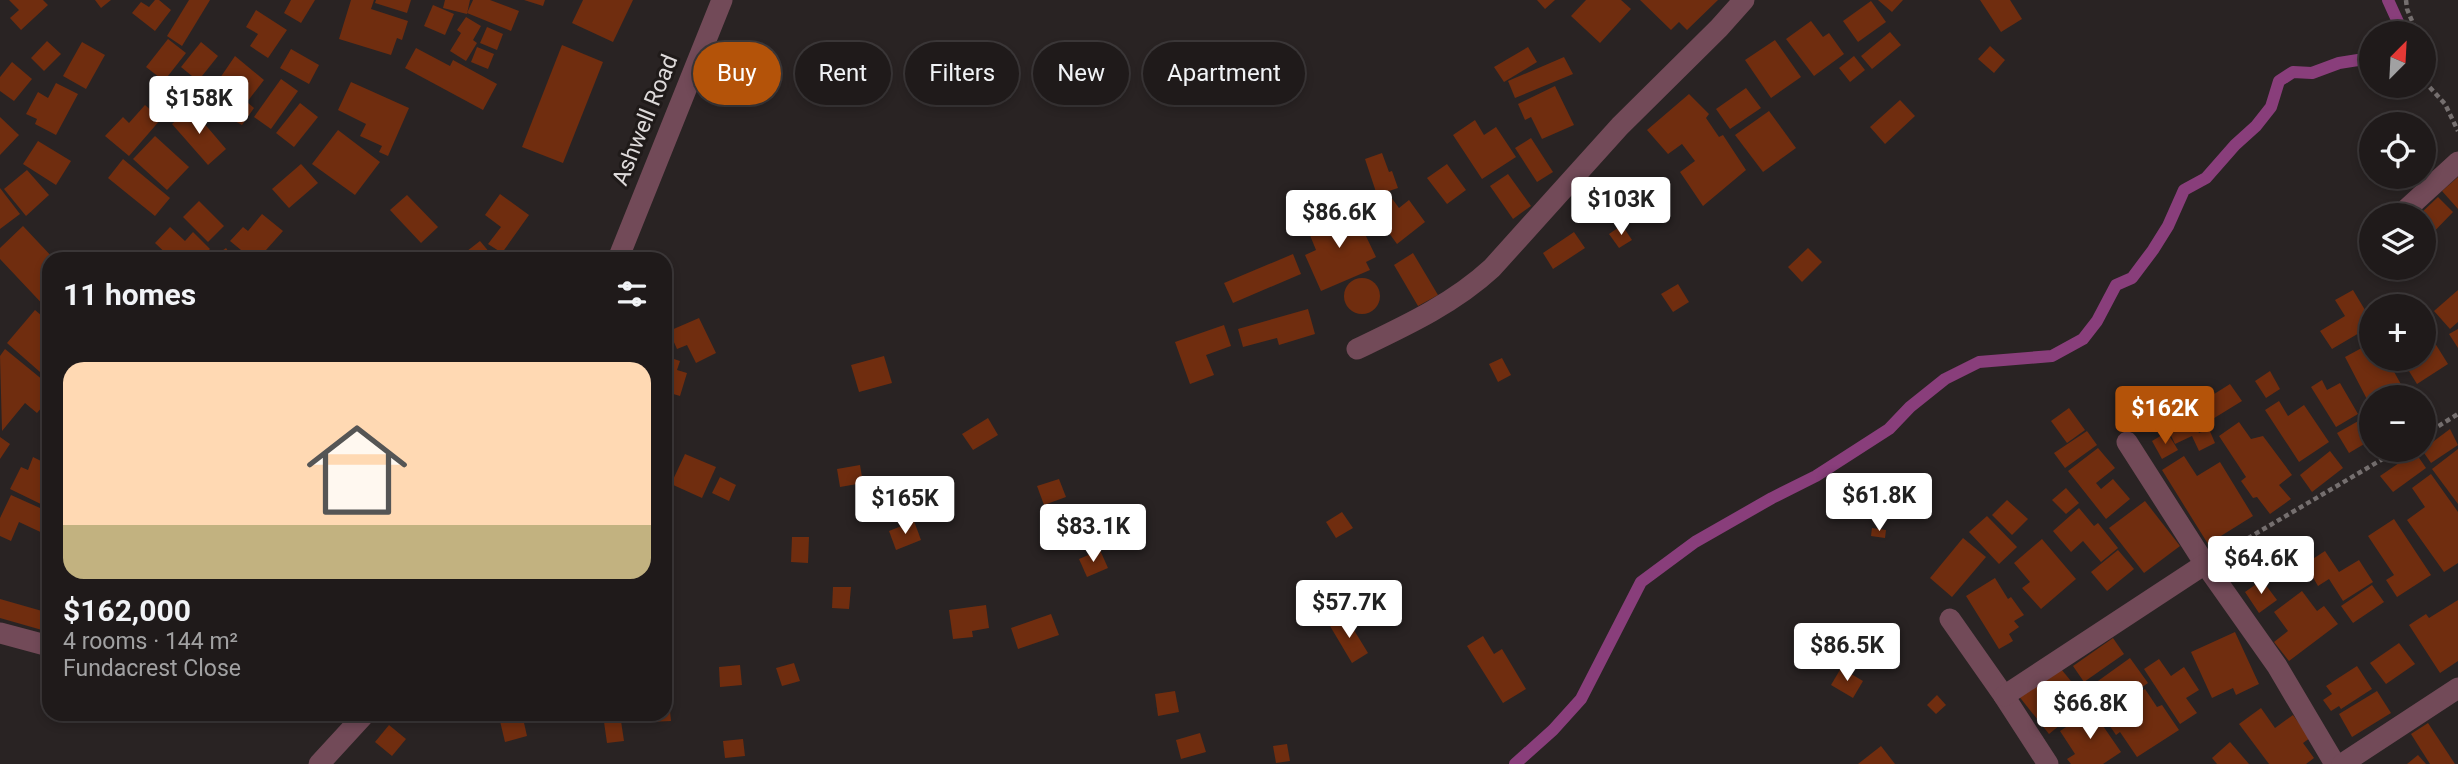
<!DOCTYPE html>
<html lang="en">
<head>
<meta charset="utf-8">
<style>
  :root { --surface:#1f1a1a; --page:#2c2727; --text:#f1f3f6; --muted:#a1a1a2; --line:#3c3839; --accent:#b45309 }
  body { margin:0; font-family:Roboto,sans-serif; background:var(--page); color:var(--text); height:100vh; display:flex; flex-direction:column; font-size:26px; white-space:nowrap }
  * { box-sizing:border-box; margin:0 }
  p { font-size:23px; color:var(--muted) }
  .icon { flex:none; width:38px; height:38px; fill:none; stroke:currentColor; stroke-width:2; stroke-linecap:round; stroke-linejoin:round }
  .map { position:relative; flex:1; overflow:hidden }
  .drawer { position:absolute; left:42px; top:252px; width:630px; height:469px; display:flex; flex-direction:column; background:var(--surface); border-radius:21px; box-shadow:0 4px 10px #0003,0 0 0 2px var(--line) }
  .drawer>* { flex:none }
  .top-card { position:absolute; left:693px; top:42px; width:665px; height:63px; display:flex; gap:14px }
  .needle { width:46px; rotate:24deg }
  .controls { position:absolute; left:2359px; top:21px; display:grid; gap:14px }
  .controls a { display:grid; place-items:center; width:77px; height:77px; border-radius:50%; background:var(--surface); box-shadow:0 4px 10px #0003,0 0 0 2px var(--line); font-size:35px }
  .price { position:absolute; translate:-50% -60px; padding:0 16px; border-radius:7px; background:#fff; color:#222; font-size:23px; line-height:46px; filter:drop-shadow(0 2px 4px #0008) }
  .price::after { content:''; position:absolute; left:50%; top:42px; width:21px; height:16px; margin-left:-10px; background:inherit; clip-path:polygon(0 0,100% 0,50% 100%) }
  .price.on { background:var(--accent); color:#fff }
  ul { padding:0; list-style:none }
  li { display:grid; align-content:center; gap:14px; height:371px; padding:0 21px }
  li span { display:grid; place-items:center; height:217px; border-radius:21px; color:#555 }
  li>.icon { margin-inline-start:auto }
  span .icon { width:126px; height:126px; fill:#fffc; stroke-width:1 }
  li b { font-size:30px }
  h2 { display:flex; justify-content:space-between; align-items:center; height:84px; padding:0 21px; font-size:30px }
  .chip { padding:0 24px; border-radius:32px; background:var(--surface); box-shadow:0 4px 10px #0003,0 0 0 2px var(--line); font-size:24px; line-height:63px }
  .chip.on { background:var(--accent); color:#fff }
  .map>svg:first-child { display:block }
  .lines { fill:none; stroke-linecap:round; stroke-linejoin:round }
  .stream { stroke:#893e7b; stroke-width:12 }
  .building { fill:#702d0f }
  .path { stroke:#756f6f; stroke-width:4.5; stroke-dasharray:5 3.5; stroke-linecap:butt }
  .minor { stroke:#724a58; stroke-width:21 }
  .labels { text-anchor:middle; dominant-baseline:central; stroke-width:6; stroke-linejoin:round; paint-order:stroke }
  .street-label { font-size:23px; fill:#dedada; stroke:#1f1a19 }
</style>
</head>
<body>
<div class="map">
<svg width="2458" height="764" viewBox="0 0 2458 764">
  <rect width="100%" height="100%" fill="#292323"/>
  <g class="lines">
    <g class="stream">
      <polyline points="2388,0 2403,33"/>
      <polyline points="1515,764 1553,730 1581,699 1641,582 1695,542 1772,498 1816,476 1889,429 1910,407 1945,379 1979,362 2052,356 2083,339 2097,321 2116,285 2132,278 2153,250 2168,226 2184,190 2206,178 2235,145 2256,126 2271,107 2279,81 2293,72 2312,73 2339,63 2358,60 2371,61"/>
    </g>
  </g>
  <g class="building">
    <polygon points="9,0 43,0 48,5 21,30 10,18 19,10"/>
    <polygon points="95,0 111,0 101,8"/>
    <polygon points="155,0 159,0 171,10 155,31 132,13 141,2 149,7"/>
    <polygon points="189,0 210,0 182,46 167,36"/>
    <polygon points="291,0 315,0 301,23 284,13"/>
    <polygon points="351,0 374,0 371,9 408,21 402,40 397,38 391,55 339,39"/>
    <polygon points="376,0 411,0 407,13 375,3"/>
    <polygon points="445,0 470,0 467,14 443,8"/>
    <polygon points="473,0 490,0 519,11 511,31 467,13"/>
    <polygon points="524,0 545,0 543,6"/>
    <polygon points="583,0 633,0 613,42 572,23"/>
    <polygon points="1537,0 1555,0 1545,9"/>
    <polygon points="1586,0 1621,0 1631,9 1600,43 1571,16"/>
    <polygon points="1640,0 1718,0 1687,30 1679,22 1671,30"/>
    <polygon points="1878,0 1903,0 1892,12"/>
    <polygon points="1980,0 2010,0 2022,19 2001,32"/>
    <polygon points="1871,1 1886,22 1858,42 1843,21"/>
    <polygon points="433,5 454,14 445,35 424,26"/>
    <polygon points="256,10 287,30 268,58 250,46 258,34 246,27"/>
    <polygon points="466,17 481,26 473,40 477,43 466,61 450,51 461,33 457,30"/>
    <polygon points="1811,21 1823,37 1829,33 1844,54 1814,76 1786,39"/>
    <polygon points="487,27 503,34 497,50 480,43"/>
    <polygon points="1890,32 1901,45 1872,69 1861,56"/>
    <polygon points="168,39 186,53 164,81 146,67"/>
    <polygon points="1775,40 1801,77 1771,98 1745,60"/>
    <polygon points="47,41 61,54 44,71 31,58"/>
    <polygon points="82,42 105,55 86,89 63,76"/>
    <polygon points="201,42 218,56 198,81 181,67"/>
    <polygon points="562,45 603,62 563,163 522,147"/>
    <polygon points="1990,46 2005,60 1994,73 1978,59"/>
    <polygon points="477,47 494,54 488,69 471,62"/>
    <polygon points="1528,47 1537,62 1504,82 1494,67"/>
    <polygon points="416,48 450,66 453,60 497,84 483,110 405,68"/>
    <polygon points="291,49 319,65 309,84 280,68"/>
    <polygon points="235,56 264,80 247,102 254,108 242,125 222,114 205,100"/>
    <polygon points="1854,56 1865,70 1850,82 1839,68"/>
    <polygon points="1564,57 1573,74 1515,98 1508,81"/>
    <polygon points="12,62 32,79 14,101 0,91 0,77"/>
    <polygon points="281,79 298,91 271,129 254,117"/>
    <polygon points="351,82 409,108 388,156 379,152 382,146 360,136 366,124 338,110"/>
    <polygon points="56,83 78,94 56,135 35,124 37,119 26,114 38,92 48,98"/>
    <polygon points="1555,86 1574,125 1542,139 1531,117 1525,120 1518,104"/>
    <polygon points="1746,88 1761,108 1730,129 1716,109"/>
    <polygon points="1689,94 1709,114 1706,118 1719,137 1723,135 1746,170 1703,206 1680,172 1695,161 1682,144 1668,154 1647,130"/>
    <polygon points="1900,100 1915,116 1885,144 1870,127"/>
    <polygon points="300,103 318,117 294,147 276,133"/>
    <polygon points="145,105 161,119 129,156 105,136 123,117 129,123"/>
    <polygon points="191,108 226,149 208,165 172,124"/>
    <polygon points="1769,111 1796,148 1763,172 1735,135"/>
    <polygon points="0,117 19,135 0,155"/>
    <polygon points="1475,120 1484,135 1496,127 1516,157 1482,179 1453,135"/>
    <polygon points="338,130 380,162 355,195 312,164"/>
    <polygon points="155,136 189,167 167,190 133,159"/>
    <polygon points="1531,138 1553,172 1537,182 1515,148"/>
    <polygon points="38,141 71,161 56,185 23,164"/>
    <polygon points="1382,153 1389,172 1392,171 1398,188 1377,195 1365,159"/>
    <polygon points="123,159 170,198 155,216 108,178"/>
    <polygon points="301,164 318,183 289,208 272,189"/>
    <polygon points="1447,164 1466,190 1447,204 1427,178"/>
    <polygon points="27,170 49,195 26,216 4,189"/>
    <polygon points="1508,174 1531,206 1513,219 1490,186"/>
    <polygon points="2458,177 2458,209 2442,191"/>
    <polygon points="0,188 20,214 0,229"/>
    <polygon points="1388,193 1399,208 1409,200 1425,222 1397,244 1370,207"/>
    <polygon points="500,194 529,215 502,253 488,244 501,227 485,215"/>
    <polygon points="407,195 438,227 421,243 390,210"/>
    <polygon points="2438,197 2453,212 2424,242 2424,215 2419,215"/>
    <polygon points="199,201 224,226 208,242 183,217"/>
    <polygon points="1353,209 1376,257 1366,262 1370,270 1321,291 1305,255 1316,250 1307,228"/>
    <polygon points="262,214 283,231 258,259 252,259 230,241 243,227 248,231"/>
    <polygon points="1622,225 1632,240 1619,248 1609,234"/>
    <polygon points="23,226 54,259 49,259 49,311 0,259 0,248"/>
    <polygon points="170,227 185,241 193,232 210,249 201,259 172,259 155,243"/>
    <polygon points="1574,232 1585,248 1553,269 1543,253"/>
    <polygon points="480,241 495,259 466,259 462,255"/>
    <polygon points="226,248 234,259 211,259"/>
    <polygon points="1808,248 1822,262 1802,282 1788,267"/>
    <polygon points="1413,253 1438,295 1418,306 1394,265"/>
    <polygon points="1293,254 1301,274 1233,303 1224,283"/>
    <circle cx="1362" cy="296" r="18"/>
    <polygon points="1678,284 1689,302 1673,312 1661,294"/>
    <polygon points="2353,290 2371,320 2371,326 2332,349 2320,331 2345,316 2335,300"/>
    <polygon points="2458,290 2458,322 2450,329 2434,311"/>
    <polygon points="1308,309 1315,334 1279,345 1277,338 1243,347 1238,329"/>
    <polygon points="35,310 49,322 49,362 40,372 7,343"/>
    <polygon points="699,318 716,353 696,363 687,345 677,349 669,331"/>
    <polygon points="1224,325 1231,346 1206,355 1214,375 1190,384 1175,342"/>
    <polygon points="2458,329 2458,348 2449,334"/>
    <polygon points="2433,340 2448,364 2417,384 2402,360 2424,359 2424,346"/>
    <polygon points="2371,343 2371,359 2387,359 2408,397 2371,397 2371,407 2345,357"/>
    <polygon points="5,349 49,385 49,399 37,413 25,403 2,431 0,356"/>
    <polygon points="665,356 680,361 677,370 687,373 680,396 670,393 666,409"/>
    <polygon points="884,356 892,383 859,392 851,365"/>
    <polygon points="1502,358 1511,375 1498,382 1489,364"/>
    <polygon points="2270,371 2280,389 2266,398 2255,381"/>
    <polygon points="2322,380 2327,390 2340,383 2358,414 2336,427 2311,387"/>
    <polygon points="2230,384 2242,401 2211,420 2200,403"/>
    <polygon points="2279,401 2288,416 2304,405 2329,442 2299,462 2265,410"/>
    <polygon points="2200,407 2208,425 2197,429 2199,433 2209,429 2215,443 2199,451 2192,436 2175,444 2165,423"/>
    <polygon points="2069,408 2085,430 2067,443 2051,421"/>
    <polygon points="2369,415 2371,440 2349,453 2337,433"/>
    <polygon points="988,418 998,435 973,450 962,434"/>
    <polygon points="2239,422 2251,439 2263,436 2292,475 2279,485 2291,499 2270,514 2257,497 2253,498 2241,481 2246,477 2219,436"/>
    <polygon points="2450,429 2458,445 2431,463 2422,450"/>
    <polygon points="2087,431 2097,445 2065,468 2054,453"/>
    <polygon points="2167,432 2178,450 2162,459 2152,441"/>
    <polygon points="0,437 10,444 0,459"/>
    <polygon points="2098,448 2115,468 2096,483 2101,489 2113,479 2130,499 2106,519 2068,471"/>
    <polygon points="2458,449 2458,504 2432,469"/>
    <polygon points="2330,451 2343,468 2312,492 2300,475"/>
    <polygon points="2415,452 2426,468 2393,492 2380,476"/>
    <polygon points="685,454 716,467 702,498 671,484"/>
    <polygon points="2184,456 2197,476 2220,462 2253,516 2208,544 2162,470"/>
    <polygon points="33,457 49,465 49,508 10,489 21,467 28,470"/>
    <polygon points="860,465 863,483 840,487 837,469"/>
    <polygon points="2431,474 2458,512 2458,563 2444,572 2407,520 2425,507 2412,488"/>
    <polygon points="720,477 736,485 729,501 712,493"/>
    <polygon points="1059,479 1066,497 1044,505 1037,486"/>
    <polygon points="2066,488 2079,503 2066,514 2052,500"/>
    <polygon points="11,495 49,512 49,536 19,522 11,541 0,536 0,518"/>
    <polygon points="2007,500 2028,519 2012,535 1992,515"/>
    <polygon points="2145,501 2180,546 2144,573 2109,528"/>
    <polygon points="2079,508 2094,526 2098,523 2118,548 2101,562 2083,541 2071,552 2053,531"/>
    <polygon points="1342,512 1353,528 1336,538 1326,522"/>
    <polygon points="1987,516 2017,547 1999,564 1969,532"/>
    <polygon points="2394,519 2431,575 2397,597 2386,580 2394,575 2368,536"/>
    <polygon points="914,521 921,540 896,550 889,531"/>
    <polygon points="1872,528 1886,530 1885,538 1871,536"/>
    <polygon points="792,537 809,537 808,563 791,562"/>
    <polygon points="1963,538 1986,557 1952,597 1930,578"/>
    <polygon points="2042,539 2076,579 2041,609 2022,588 2030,582 2014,563"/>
    <polygon points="1100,550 1108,568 1087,577 1079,559"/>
    <polygon points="2118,550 2134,569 2107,591 2091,572"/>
    <polygon points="2325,551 2339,572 2359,560 2373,582 2343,601 2329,579 2318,586 2305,564"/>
    <polygon points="1995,578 2008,599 2011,597 2024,615 2014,621 2019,627 2009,634 2013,641 1999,649 1966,596"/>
    <polygon points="2262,580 2277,600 2259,613 2245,592"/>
    <polygon points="2372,585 2384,602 2353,623 2341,606"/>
    <polygon points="833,587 851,587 849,609 832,608"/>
    <polygon points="2302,591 2317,611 2324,606 2338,624 2289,661 2274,642 2288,631 2274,612"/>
    <polygon points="0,599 49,613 49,632 0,618"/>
    <polygon points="2458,600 2458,661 2440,673 2409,625 2426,614 2429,618"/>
    <polygon points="986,605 989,628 972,631 973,637 953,639 949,610"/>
    <polygon points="1051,614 1059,635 1018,649 1011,628"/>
    <polygon points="1346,617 1368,653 1352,663 1330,626"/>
    <polygon points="2235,632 2259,684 2236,695 2233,688 2212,698 2191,652"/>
    <polygon points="1483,636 1494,654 1502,649 1526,689 1503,703 1467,646"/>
    <polygon points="2113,638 2124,654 2084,682 2073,666"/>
    <polygon points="2399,643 2415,664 2386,684 2370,663"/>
    <polygon points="2130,658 2148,683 2132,694 2129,690 2099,711 2084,691"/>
    <polygon points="2159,659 2171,676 2184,667 2199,690 2186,698 2197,713 2180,724 2144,669"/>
    <polygon points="794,663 800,681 782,686 776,668"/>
    <polygon points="2057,664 2088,702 2049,734 2018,695"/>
    <polygon points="740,665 742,685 720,687 719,667"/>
    <polygon points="2357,666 2372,689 2341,709 2339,706 2331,711 2323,700 2332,694 2326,686"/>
    <polygon points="1841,668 1863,681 1853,698 1831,685"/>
    <polygon points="2145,689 2157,707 2162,705 2179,730 2137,757 2120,732 2116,735 2103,716"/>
    <polygon points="1175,691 1179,712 1158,716 1155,694"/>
    <polygon points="2377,691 2391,713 2352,737 2339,714"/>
    <polygon points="1937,695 1946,705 1936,714 1927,705"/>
    <polygon points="669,701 671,721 649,722 648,714 665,714 665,702"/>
    <polygon points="2261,708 2275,728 2293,715 2310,738 2303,743 2314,758 2306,764 2269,764 2239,724"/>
    <polygon points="2092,710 2121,752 2103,764 2071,764 2067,759 2075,754 2060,731"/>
    <polygon points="513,714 522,714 527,736 505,742 499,717"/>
    <polygon points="621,721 624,741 607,743 604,722"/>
    <polygon points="2428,723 2455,764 2430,764 2411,734"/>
    <polygon points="389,725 406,739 392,756 375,742"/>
    <polygon points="1200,733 1206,752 1181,759 1176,740"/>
    <polygon points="743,739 745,756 725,758 723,741"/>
    <polygon points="2230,742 2249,764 2217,764 2212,758"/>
    <polygon points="1287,744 1290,761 1276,763 1273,746"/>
    <polygon points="1881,746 1895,764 1858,764"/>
    <polygon points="2418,755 2426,764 2407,764"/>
  </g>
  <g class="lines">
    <g class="path">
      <polyline points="2406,0 2407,9 2417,33"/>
      <polyline points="2424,81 2445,104 2458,131"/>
      <polyline points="2424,435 2458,414"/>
      <polyline points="2233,547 2398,450"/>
    </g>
    <g class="minor">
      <polyline points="2400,215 2458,162"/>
      <polyline points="618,259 722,0"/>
      <path d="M1357,349c48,-23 96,-45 135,-81l128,-142 99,-98 25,-28"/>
      <polyline points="2127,442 2205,564 2277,666 2335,764"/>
      <polyline points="1950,619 2004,696 2048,764"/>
      <polyline points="0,633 49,646"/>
      <polyline points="2004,696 2205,564"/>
      <polyline points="319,764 365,714"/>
      <polyline points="2342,764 2458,688"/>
    </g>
  </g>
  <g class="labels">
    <g class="street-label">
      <text transform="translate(645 120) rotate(-68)">Ashwell Road</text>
    </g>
  </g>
</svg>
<div class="controls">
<a><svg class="needle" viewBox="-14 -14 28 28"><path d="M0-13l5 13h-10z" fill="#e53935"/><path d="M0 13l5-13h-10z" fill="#a1a1a2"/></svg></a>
<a><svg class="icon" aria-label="locate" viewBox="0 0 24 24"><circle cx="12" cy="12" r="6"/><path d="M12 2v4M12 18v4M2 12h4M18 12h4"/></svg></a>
<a><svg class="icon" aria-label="layers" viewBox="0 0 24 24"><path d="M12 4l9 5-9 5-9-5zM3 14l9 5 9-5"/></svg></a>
<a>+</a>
<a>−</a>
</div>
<b class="price" style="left:199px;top:136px">$158K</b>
<b class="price" style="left:1621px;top:237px">$103K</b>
<b class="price" style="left:1339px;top:250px">$86.6K</b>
<b class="price on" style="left:2165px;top:446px">$162K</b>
<b class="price" style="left:1879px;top:533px">$61.8K</b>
<b class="price" style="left:905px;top:536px">$165K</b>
<b class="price" style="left:1093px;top:564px">$83.1K</b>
<b class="price" style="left:2261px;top:596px">$64.6K</b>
<b class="price" style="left:1349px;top:640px">$57.7K</b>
<b class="price" style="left:1847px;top:683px">$86.5K</b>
<b class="price" style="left:2090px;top:741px">$66.8K</b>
<div class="top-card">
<a class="chip on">Buy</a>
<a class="chip">Rent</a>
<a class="chip">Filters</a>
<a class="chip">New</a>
<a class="chip">Apartment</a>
</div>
<section class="drawer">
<h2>11 homes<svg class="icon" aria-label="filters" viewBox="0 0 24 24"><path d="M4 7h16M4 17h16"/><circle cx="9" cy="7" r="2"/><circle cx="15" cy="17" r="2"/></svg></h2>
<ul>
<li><span style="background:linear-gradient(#ffd9b3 75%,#c2b280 0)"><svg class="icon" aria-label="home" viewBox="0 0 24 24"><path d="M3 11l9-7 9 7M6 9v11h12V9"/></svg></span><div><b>$162,000</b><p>4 rooms · 144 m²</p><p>Fundacrest Close</p></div></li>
</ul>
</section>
</div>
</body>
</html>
